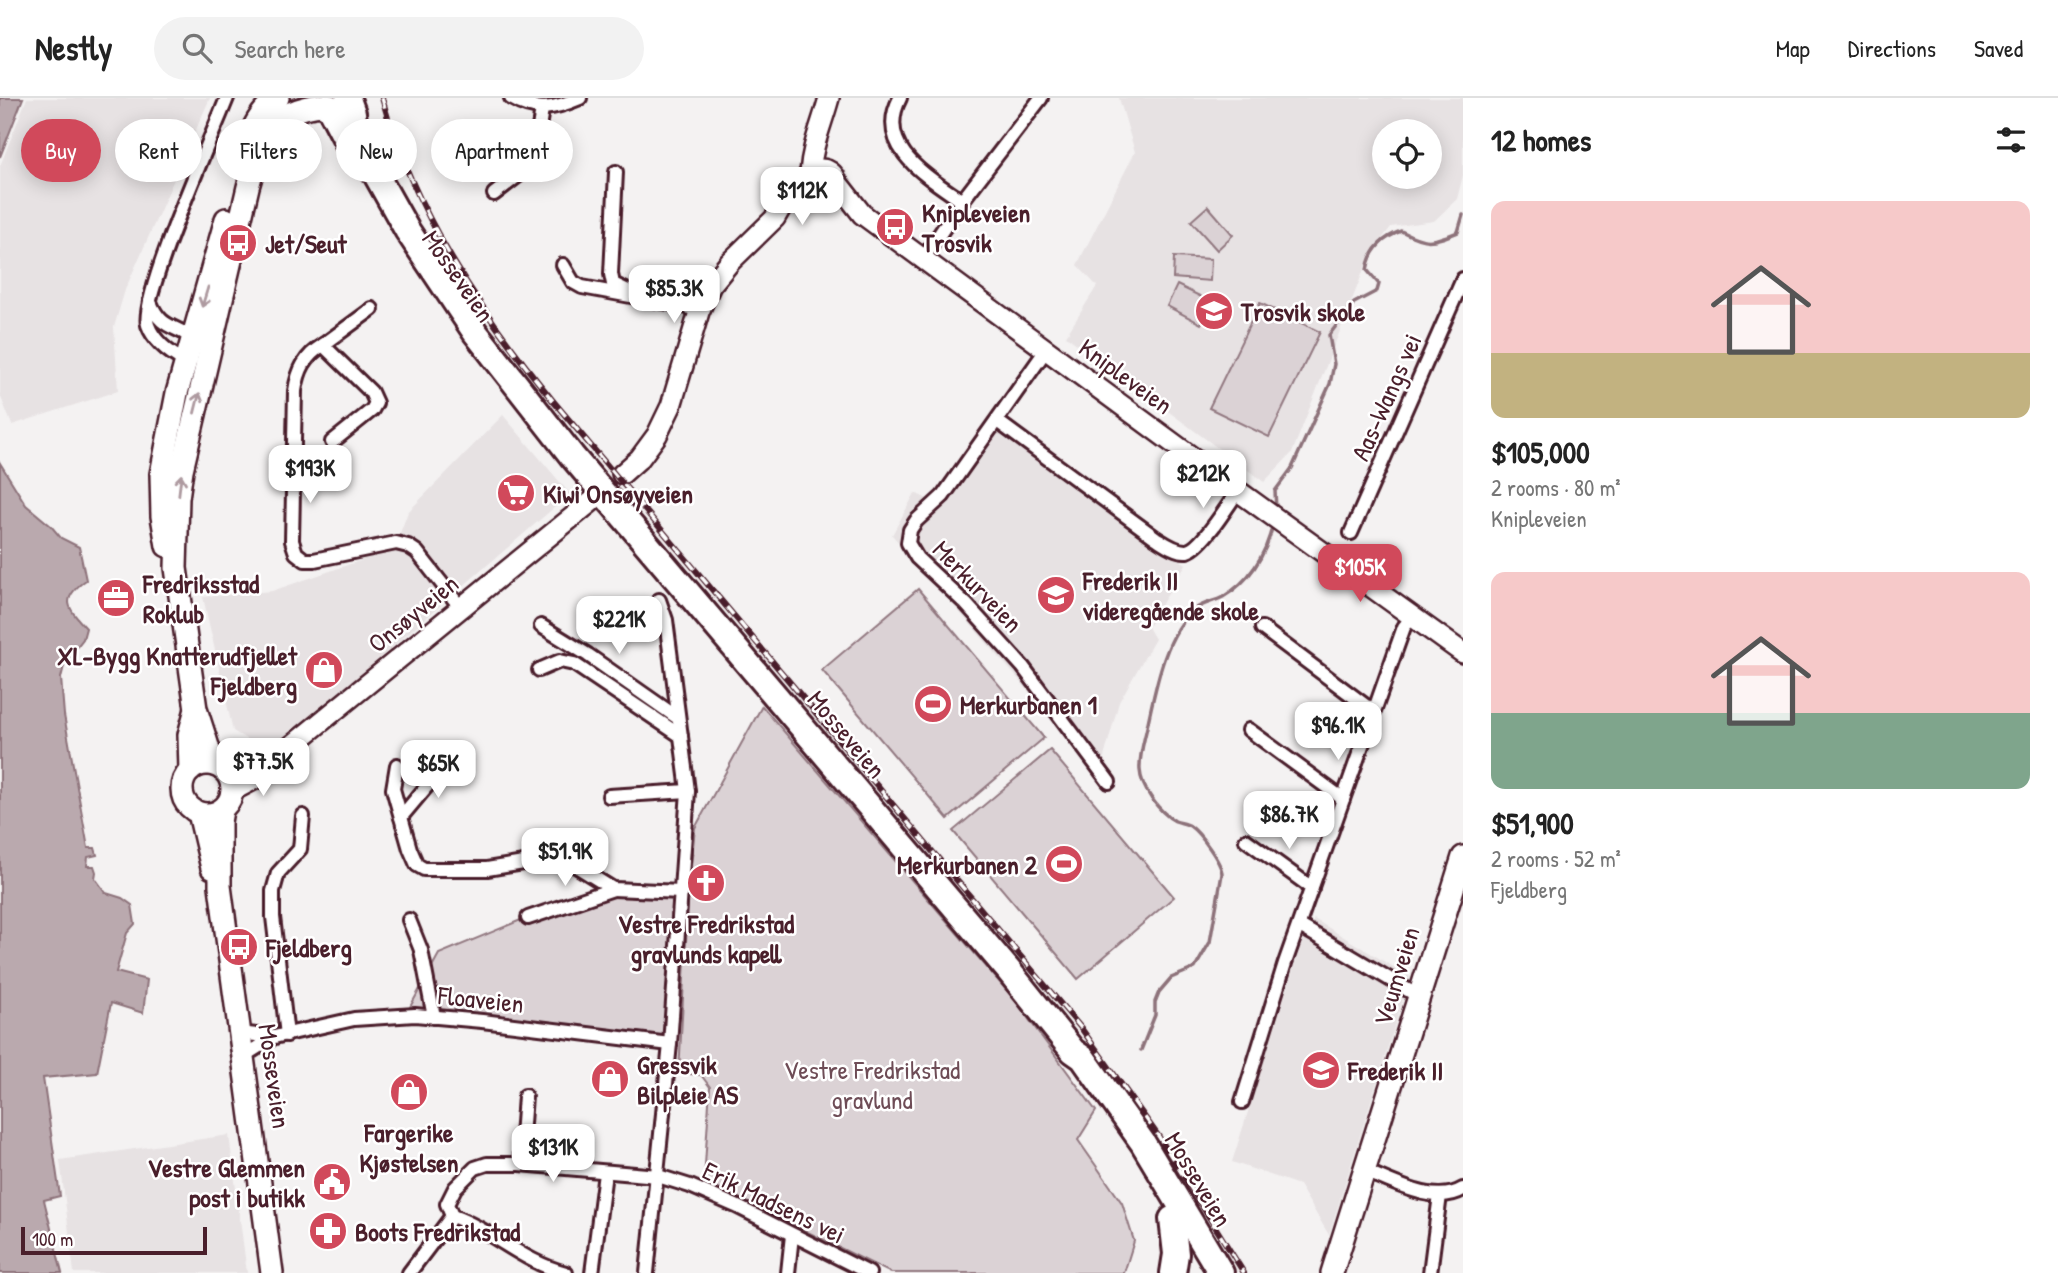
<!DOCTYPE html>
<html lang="en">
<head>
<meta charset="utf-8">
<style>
  :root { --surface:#fff; --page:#f2f2f2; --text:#222; --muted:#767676; --line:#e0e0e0; --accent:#d1495b }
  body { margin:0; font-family:"Patrick Hand",sans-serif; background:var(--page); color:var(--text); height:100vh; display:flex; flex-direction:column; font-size:26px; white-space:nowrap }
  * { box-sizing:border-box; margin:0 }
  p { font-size:23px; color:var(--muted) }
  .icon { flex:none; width:38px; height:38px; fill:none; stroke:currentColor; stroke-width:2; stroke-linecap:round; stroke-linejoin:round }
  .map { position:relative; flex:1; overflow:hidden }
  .drawer { display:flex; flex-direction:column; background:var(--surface); width:595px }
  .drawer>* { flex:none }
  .banner { position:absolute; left:21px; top:21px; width:665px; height:63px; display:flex; gap:14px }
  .buttons { position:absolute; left:1372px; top:21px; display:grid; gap:14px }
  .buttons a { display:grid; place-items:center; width:70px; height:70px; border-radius:50%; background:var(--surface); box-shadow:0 4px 18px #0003; font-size:35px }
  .scale { position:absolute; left:21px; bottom:18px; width:186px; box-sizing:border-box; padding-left:7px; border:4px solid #4a1f2b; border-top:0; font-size:19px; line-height:24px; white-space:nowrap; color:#4a1f2b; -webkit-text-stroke:5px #fff; paint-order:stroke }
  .price { position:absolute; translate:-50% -60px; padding:0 16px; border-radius:14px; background:#fff; color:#222; font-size:23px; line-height:46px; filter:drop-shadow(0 2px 4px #0008) }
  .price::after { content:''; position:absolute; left:50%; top:42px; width:21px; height:16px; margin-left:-10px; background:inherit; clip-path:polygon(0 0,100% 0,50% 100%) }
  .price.active { background:var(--accent); color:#fff }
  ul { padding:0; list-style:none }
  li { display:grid; align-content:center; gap:14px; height:371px; padding:0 28px }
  li span { display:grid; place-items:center; height:217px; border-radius:14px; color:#555 }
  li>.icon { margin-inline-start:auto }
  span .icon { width:126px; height:126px; fill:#fffc; stroke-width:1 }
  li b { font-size:30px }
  h2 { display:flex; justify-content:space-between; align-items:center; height:84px; padding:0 28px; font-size:30px }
  .tag { padding:0 24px; border-radius:32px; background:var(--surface); box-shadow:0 4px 18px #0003; font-size:24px; line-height:63px }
  .tag.active { background:var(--accent); color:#fff }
  header { display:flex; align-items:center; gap:42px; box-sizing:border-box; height:98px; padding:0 35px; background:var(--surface); border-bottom:2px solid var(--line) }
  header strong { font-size:33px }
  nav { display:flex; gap:38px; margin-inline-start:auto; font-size:24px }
  .search { width:490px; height:63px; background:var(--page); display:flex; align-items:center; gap:18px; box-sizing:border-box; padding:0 24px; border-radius:38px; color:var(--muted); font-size:26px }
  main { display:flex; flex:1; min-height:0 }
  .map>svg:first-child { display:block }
  .built { fill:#e7e2e3; fill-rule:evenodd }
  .green { fill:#dbd2d5; stroke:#927880; stroke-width:2 }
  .water { fill:#baa9ae; stroke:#8d727a; stroke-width:2 }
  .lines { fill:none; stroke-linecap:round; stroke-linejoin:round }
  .stream { stroke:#8d727a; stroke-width:3.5 }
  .street-casing { stroke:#4a1f2b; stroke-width:18 }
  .secondary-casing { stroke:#4a1f2b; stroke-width:24 }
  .primary-casing { stroke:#4a1f2b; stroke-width:26 }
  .highway-casing { stroke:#4a1f2b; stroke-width:30 }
  .street { stroke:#fff; stroke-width:12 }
  .secondary { stroke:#fff; stroke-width:19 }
  .primary { stroke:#fff; stroke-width:21 }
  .highway { stroke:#fff; stroke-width:24 }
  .rail-casing { stroke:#4a1f2b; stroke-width:6 }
  .rail { stroke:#fff; stroke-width:3.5; stroke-dasharray:10; stroke-linecap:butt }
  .oneway { stroke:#ae9aa0 }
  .labels { text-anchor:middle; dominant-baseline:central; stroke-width:5; stroke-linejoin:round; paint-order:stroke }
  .poi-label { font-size:26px; font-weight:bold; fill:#4a1f2b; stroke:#fff; text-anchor:start }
  .street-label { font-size:26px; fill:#4a1f2b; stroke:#fff }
  .park-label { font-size:26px; fill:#6e4c56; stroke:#fff }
</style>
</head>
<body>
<header>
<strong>Nestly</strong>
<div class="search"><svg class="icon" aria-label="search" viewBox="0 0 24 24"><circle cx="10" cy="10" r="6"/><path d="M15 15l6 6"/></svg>Search here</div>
<nav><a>Map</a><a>Directions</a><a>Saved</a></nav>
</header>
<main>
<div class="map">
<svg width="1463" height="1175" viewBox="0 0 1463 1175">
  <rect width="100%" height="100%" fill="#f4f2f2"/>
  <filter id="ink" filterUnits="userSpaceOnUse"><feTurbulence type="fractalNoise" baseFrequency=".0143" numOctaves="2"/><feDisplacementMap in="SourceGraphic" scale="14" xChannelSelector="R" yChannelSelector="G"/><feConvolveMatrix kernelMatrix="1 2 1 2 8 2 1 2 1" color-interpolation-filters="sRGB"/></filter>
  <g filter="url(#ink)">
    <g class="built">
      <polygon points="27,0 210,0 125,192 114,229 118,293 12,327 0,297 0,68"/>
      <path d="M1119,0h344v77l-6,24 -23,22 -43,6 -21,27 -78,199 -28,29 -198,-146 31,-50 -20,-21 58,-113zM1384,33h46v46h-46z"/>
      <polygon points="503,317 570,396 269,655 233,633 203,499 272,493 394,451 408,414"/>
      <polygon points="998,330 1186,466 1148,529 1155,541 1119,604 1100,674 892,437 915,395 944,409"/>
      <polygon points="1314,821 1410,879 1329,1137 1299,1087 1232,1064 1300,850"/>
      <polygon points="229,1037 247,1175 74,1175 60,1062"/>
    </g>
    <g class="green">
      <polygon points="1208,108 1233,137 1217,152 1191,123"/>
      <polygon points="1174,159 1211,161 1210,183 1173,180"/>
      <polygon points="1177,187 1212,204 1201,226 1167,208"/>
      <polygon points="1260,205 1320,234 1269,339 1209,310"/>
      <polygon points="918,491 1044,640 948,721 822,572"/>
      <polygon points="762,608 1014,901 1096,1013 1078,1042 1122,1105 1134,1143 1124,1175 891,1175 704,1083 710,989 701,977 679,975 688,806 670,946 415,917 410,909 439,856 615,783 689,788 695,730"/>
      <polygon points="1050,652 1174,799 1078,881 953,733"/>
    </g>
    <g class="water">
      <polygon points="0,0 23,0 0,59"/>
      <path d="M0,365l26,42 25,21 10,12 18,9 7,33c-26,19 -19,27 0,48l-3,11 -18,23 -4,16 3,37 24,133h7l2,7 -9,2 -1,9h7l2,6 -1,6 11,15 16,5 10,7 3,19 -8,9 -11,39 31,8 -4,33 -32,-10 -14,70 -54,5 17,118 -16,4 18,73h-62z"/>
    </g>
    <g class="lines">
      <g class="stream">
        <path d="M1276,411l-1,-18 17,-23 38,-84 4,-20 -5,-29 25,-32 23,-12 2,-7 -12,-14c3,-20 15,-32 34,-39 26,13 29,12 57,1l5,-17"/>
        <path d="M1141,952l14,-35v-13l4,-10 12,-14 24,-10 15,-26 12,-68c0,-11 -22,-41 -32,-48 -4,-3 -10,-3 -15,-5 -16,-9 -34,-33 -35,-51 -1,-14 4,-29 7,-43 8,-36 17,-92 47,-117 8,-7 20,-8 29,-13 27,-16 43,-43 50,-73"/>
      </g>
      <defs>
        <g id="street">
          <path d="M511,0c25,15 43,11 69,0"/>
          <path d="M900,0c-26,49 28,79 62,103"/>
          <polyline points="616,74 611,176 613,186 632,195"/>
          <polyline points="494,96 533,66 542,11"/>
          <polyline points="923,161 962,103 1041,0"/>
          <polyline points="563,167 573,184 582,189 685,208 699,214"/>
          <path d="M150,204c11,28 25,22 45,38"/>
          <polyline points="323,247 372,211"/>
          <polyline points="1046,252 943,398 916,423 910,432 908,445 917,460 966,506 1023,569 1109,684"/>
          <path d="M191,262l-5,2c-15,-8 -32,-20 -38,-37 -9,-26 65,-191 79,-227"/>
          <path d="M997,323l159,117c8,5 20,14 31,13 15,-3 41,-46 51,-60"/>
          <path d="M332,344l40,-32 4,-7 -5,-11 -48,-47c-18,11 -25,25 -28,46l-3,150 4,12 9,7h9l82,-17 12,3 9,6 44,56"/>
          <polyline points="1351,435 1463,181"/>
          <polyline points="541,528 588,557 678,620"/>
          <polyline points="1262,530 1366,608 1375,610"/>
          <polyline points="539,572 560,563 574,566 681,638"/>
          <polyline points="1249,632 1343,701"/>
          <polyline points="397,667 393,691 410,751 417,767 424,771 487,771 536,763 568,763 613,791 681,794"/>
          <polyline points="609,698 688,693"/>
          <polyline points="401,719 448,663"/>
          <polyline points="1246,742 1312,790"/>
          <polyline points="528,820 613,791"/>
          <polyline points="409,822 421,852 434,919"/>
          <polyline points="1300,828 1418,898"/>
          <polyline points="239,935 274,939 354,921 415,917 482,923 670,946"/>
          <polyline points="287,937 273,819 273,793 278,775 300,751 303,718"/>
          <polyline points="242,959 274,939"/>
          <polyline points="1242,1004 1285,865 1404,529 1412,519"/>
          <polyline points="520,1066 525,998"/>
          <path d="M1365,1073c28,11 70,35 98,18"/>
          <polyline points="452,1118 447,1106 455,1090 475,1070 487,1066 520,1066 658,1078 690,1088 736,1108 869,1175"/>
          <path d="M452,1118c42,15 70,46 114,57"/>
          <polyline points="409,1175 452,1118"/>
          <polyline points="592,1175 605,1075"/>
          <polyline points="647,1175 670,946 688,693 666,522 659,502"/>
          <polyline points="788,1175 792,1137"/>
          <polyline points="1430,1175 1440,1097"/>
        </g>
        <g id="secondary">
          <circle cx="821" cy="87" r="16"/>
          <path d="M810,75c2,-28 12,-49 19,-75"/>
          <polyline points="837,84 862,116 1238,393 1463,555"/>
          <polyline points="622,376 640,360 657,337 671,308 699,214 711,187 730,164 775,120 786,101 804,84"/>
          <polyline points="227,676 268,667"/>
          <polyline points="232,693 253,682 268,667 591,404"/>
        </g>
        <g id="primary">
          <path d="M241,66c7,-26 14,-49 37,-66"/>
          <polyline points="167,448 162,418 161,376 177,295 226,121"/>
          <circle cx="207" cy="691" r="25"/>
          <path d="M214,667l-18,-56 -20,-141 2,-70 4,-28 66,-283c13,-46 21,-78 75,-82"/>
          <polyline points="190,673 189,637 196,611"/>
          <polyline points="222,712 220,724 220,788 272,1175"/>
          <polyline points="199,715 212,770"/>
          <polyline points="1332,1175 1463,759"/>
        </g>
        <g id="highway">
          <polyline points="348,1 353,15 356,37 365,57 407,132 475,234 572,358 1009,873 1073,953 1083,960 1143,1045 1221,1175"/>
          <polyline points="329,9 351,51"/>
          <polyline points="1172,1121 1176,1156 1173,1175"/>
        </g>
      </defs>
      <use href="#street" class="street-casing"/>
      <use href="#secondary" class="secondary-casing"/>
      <use href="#primary" class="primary-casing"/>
      <use href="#highway" class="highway-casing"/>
      <use href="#street" class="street"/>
      <use href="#secondary" class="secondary"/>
      <use href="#primary" class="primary"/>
      <use href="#highway" class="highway"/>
      <defs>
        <path id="rail" d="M382,0c32,115 97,212 172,304l527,626 78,109 85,136"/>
      </defs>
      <use href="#rail" class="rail-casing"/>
      <use href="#rail" class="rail"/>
    </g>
    <defs><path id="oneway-shaft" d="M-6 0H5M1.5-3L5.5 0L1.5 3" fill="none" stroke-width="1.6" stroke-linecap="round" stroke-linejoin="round" transform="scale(1.75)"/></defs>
    <g class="oneway">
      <use href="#oneway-shaft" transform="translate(205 199) rotate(107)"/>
      <use href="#oneway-shaft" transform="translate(197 305) rotate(-76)"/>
      <use href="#oneway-shaft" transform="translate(180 387) rotate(-83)"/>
    </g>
  </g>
  <defs>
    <symbol id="bus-disc" viewBox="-11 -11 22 22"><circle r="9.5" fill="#d1495b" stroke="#fff"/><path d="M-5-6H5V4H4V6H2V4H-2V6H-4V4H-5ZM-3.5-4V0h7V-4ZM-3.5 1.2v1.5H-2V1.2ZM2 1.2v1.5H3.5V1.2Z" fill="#fff"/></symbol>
    <symbol id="school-disc" viewBox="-11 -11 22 22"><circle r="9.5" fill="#d1495b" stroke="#fff"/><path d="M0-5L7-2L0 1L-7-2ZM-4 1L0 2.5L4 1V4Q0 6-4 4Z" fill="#fff"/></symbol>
    <symbol id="supermarket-disc" viewBox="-11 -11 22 22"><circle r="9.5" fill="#d1495b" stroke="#fff"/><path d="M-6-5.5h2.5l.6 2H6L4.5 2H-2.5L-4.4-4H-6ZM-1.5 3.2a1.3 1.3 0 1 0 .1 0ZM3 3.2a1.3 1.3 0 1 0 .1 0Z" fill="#fff"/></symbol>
    <symbol id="office-disc" viewBox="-11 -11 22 22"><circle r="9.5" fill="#d1495b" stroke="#fff"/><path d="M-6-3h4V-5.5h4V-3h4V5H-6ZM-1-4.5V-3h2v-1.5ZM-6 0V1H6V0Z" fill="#fff"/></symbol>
    <symbol id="shop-disc" viewBox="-11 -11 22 22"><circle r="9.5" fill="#d1495b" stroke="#fff"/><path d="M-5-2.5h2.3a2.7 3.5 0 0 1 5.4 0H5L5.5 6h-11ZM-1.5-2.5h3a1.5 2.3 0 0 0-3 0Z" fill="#fff"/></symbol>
    <symbol id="stadium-disc" viewBox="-11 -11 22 22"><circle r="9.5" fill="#d1495b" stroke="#fff"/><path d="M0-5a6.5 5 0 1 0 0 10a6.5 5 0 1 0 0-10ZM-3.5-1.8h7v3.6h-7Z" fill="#fff"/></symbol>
    <symbol id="church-disc" viewBox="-11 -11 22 22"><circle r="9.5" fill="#d1495b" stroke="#fff"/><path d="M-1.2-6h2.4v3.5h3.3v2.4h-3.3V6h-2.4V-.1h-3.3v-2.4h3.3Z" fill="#fff"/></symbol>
    <symbol id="civic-disc" viewBox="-11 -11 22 22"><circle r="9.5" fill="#d1495b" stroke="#fff"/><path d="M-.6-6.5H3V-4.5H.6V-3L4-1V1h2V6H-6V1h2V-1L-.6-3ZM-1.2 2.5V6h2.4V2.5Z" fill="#fff"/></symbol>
    <symbol id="pharmacy-disc" viewBox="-11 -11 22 22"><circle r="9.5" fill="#d1495b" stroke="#fff"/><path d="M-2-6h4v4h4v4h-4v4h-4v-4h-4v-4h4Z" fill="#fff"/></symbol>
  </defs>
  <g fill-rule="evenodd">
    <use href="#bus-disc" x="873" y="107" width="44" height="44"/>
    <use href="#bus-disc" x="216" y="123" width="44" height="44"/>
    <use href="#school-disc" x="1192" y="191" width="44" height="44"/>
    <use href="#supermarket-disc" x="494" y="373" width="44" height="44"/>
    <use href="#school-disc" x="1034" y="475" width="44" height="44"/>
    <use href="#office-disc" x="94" y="478" width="44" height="44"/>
    <use href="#shop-disc" x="302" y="550" width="44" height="44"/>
    <use href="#stadium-disc" x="911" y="584" width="44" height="44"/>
    <use href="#stadium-disc" x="1042" y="744" width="44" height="44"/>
    <use href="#church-disc" x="684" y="763" width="44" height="44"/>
    <use href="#bus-disc" x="217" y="827" width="44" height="44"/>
    <use href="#school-disc" x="1299" y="950" width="44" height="44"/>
    <use href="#shop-disc" x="588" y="959" width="44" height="44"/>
    <use href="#shop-disc" x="387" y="972" width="44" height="44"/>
    <use href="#civic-disc" x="310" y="1062" width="44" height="44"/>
    <use href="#pharmacy-disc" x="306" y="1111" width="44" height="44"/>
  </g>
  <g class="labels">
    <g class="poi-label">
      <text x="922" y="114">Knipleveien<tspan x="922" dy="30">Trosvik</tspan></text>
      <text x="265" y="145">Jet/Seut</text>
      <text x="1241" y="213">Trosvik skole</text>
      <text x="543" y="395">Kiwi Onsøyveien</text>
      <text x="1083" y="482">Frederik II<tspan x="1083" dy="30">videregående skole</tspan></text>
      <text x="143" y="485">Fredriksstad<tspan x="143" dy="30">Roklub</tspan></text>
      <text x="297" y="557" text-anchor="end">XL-Bygg Knatterudfjellet<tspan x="297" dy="30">Fjeldberg</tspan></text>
      <text x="960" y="606">Merkurbanen 1</text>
      <text x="1037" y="766" text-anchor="end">Merkurbanen 2</text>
      <text x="706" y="825" text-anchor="middle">Vestre Fredrikstad<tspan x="706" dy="30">gravlunds kapell</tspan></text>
      <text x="266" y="849">Fjeldberg</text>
      <text x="637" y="966">Gressvik<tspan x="637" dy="30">Bilpleie AS</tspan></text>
      <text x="1348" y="972">Frederik II</text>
      <text x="409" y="1034" text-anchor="middle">Fargerike<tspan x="409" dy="30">Kjøstelsen</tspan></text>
      <text x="305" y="1069" text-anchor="end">Vestre Glemmen<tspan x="305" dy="30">post i butikk</tspan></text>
      <text x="355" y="1133">Boots Fredrikstad</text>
    </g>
    <g class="street-label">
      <text transform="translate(459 178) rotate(55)">Mosseveien</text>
      <text transform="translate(1126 278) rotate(36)">Knipleveien</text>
      <text transform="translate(1386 299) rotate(-66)">Aas-Wangs vei</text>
      <text transform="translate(978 488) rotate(46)">Merkurveien</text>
      <text transform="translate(413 515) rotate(-39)">Onsøyveien</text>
      <text transform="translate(847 636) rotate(50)">Mosseveien</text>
      <text transform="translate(1396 878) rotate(-73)">Veumveien</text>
      <text transform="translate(481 901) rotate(6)">Floaveien</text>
      <text transform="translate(275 978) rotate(82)">Mosseveien</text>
      <text transform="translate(1199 1081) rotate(59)">Mosseveien</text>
      <text transform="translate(774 1104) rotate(26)">Erik Madsens vei</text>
    </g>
    <g class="park-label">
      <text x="872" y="971">Vestre Fredrikstad<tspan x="872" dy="30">gravlund</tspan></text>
    </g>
  </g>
</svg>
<div class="buttons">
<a><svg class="icon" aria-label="locate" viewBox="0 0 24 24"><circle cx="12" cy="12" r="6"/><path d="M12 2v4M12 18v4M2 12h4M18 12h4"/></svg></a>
</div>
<div class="scale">100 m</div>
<b class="price" style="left:802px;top:129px">$112K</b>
<b class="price" style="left:674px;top:227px">$85.3K</b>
<b class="price" style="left:310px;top:407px">$193K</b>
<b class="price" style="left:1203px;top:412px">$212K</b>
<b class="price active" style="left:1360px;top:506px">$105K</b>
<b class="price" style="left:619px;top:558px">$221K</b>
<b class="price" style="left:1338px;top:664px">$96.1K</b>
<b class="price" style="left:263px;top:700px">$77.5K</b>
<b class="price" style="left:438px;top:702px">$65K</b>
<b class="price" style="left:1289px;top:753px">$86.7K</b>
<b class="price" style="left:565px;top:790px">$51.9K</b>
<b class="price" style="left:553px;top:1086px">$131K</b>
<div class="banner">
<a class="tag active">Buy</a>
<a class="tag">Rent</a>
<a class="tag">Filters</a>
<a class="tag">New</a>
<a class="tag">Apartment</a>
</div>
</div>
<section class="drawer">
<h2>12 homes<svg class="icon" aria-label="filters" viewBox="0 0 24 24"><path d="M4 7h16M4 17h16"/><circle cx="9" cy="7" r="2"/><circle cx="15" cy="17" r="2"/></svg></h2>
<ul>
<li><span style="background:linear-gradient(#f6c9c9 70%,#c2b280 0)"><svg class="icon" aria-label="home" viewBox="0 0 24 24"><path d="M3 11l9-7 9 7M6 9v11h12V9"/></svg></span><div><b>$105,000</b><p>2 rooms · 80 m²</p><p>Knipleveien</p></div></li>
<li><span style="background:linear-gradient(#f6c9c9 65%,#7fa58c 0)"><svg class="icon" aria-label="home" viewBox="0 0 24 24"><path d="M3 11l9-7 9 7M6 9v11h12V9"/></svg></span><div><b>$51,900</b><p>2 rooms · 52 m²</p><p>Fjeldberg</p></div></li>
</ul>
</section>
</main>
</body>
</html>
